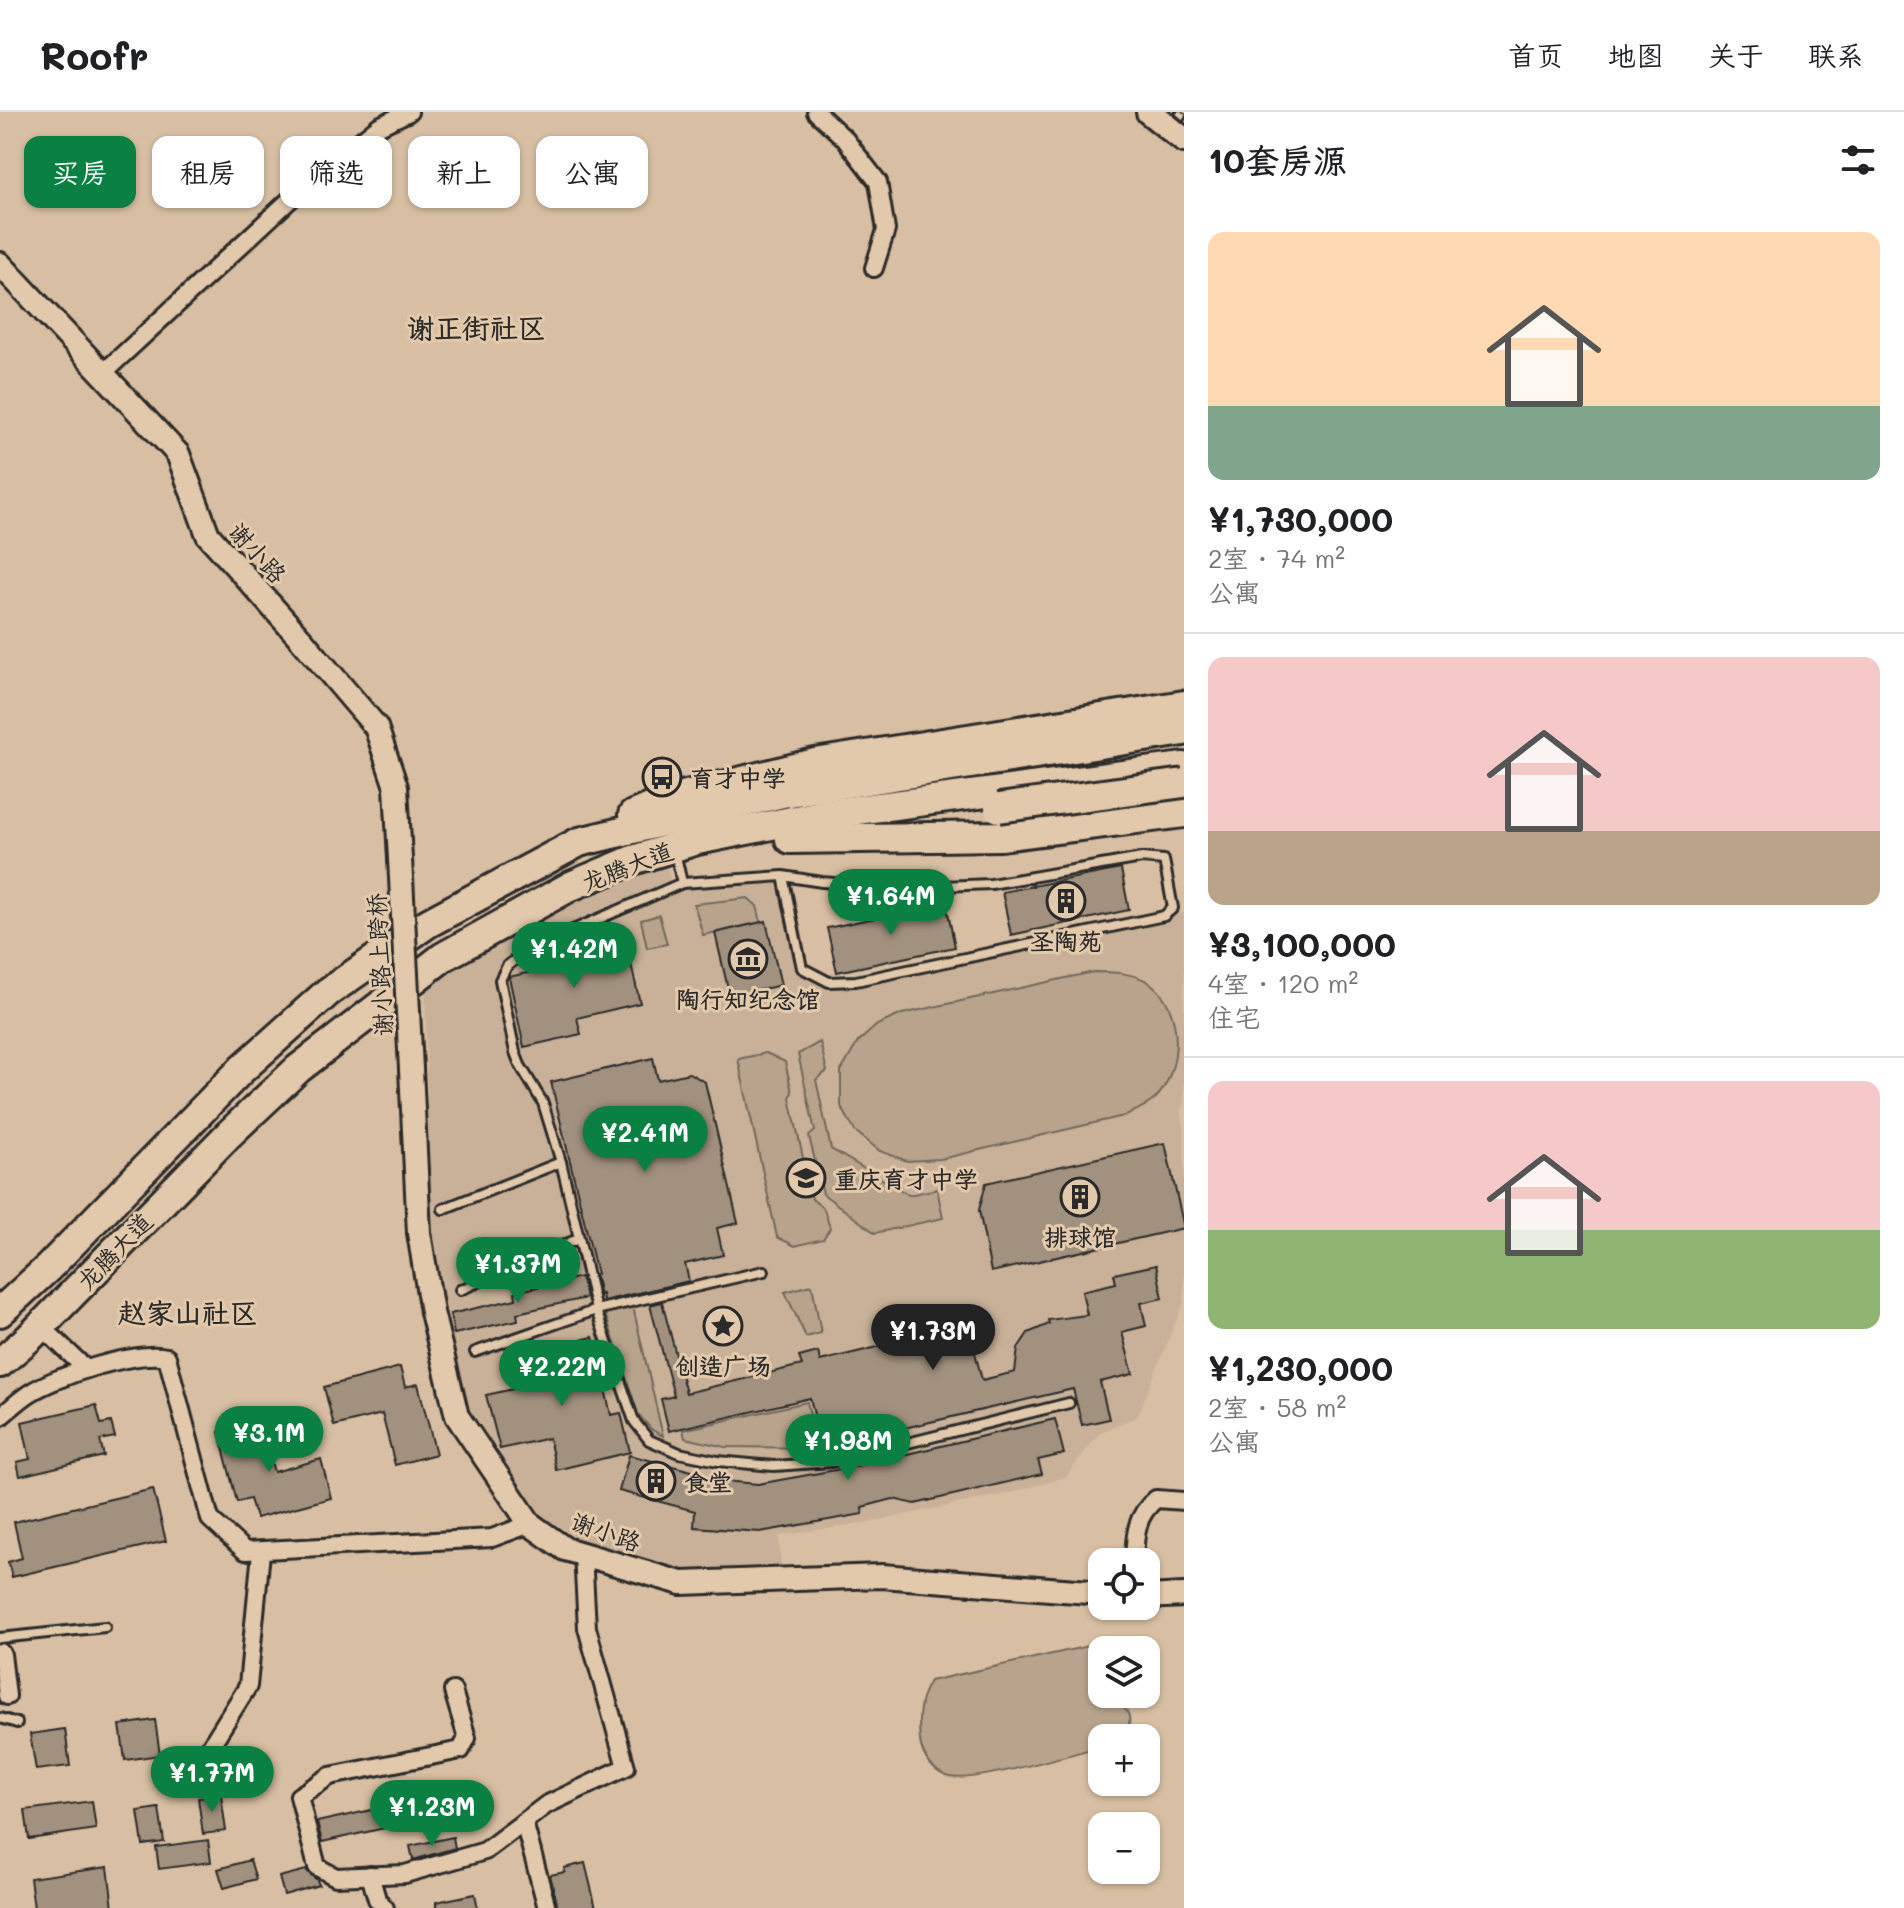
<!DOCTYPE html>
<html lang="zh">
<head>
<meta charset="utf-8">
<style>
  :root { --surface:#fff; --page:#f2f2f2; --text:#202124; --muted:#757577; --line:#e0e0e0; --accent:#0b8043 }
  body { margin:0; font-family:Mali,"LXGW WenKai TC",sans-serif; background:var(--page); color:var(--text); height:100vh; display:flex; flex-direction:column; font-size:30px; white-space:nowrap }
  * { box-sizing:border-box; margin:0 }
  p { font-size:26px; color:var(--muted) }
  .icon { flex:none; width:44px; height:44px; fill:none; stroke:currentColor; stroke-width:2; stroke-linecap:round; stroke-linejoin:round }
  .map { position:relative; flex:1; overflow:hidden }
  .drawer { display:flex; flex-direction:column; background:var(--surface); width:720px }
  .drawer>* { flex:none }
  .hud { position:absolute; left:24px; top:24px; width:760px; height:72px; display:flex; gap:16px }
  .tools { position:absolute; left:1088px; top:1436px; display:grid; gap:16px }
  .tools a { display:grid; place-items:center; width:72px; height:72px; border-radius:16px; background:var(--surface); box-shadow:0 2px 6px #0004; font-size:40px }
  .price { position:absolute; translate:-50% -68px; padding:0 18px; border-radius:28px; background:var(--accent); color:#fff; font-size:26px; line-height:52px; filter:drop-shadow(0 2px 4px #0008) }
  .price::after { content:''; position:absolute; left:50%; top:48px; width:24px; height:18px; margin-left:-12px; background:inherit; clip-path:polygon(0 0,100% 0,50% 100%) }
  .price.active { background:#222; color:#fff }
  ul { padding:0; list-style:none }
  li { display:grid; align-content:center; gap:16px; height:424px; padding:0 24px }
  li+li { border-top:2px solid var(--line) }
  li span { display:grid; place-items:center; height:248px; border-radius:16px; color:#555 }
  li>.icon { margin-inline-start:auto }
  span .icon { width:144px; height:144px; fill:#fffc; stroke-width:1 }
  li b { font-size:34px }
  h2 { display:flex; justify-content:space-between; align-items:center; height:96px; padding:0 24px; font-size:34px }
  .pill { padding:0 28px; border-radius:16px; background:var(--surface); box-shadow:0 2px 6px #0004; font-size:28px; line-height:72px }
  .pill.active { background:var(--accent); color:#fff }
  header { display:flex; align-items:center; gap:48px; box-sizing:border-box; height:112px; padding:0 40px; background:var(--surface); border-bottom:2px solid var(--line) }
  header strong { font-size:38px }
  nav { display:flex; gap:44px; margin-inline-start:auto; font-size:28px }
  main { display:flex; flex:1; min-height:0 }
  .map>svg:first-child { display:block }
  .built { fill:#c8b198 }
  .green { fill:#b8a48d; stroke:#72685c; stroke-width:2 }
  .building { fill:#a2917e; stroke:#2b2b2b; stroke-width:2 }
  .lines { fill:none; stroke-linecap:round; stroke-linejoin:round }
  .lane-casing { stroke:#2b2b2b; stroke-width:14 }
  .street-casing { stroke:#2b2b2b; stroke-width:22 }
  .secondary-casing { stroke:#2b2b2b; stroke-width:28 }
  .primary-casing { stroke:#2b2b2b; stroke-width:30 }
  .highway-casing { stroke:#2b2b2b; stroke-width:34 }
  .lane { stroke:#e3c9ab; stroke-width:8 }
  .street { stroke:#e3c9ab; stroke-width:16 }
  .secondary { stroke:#e3c9ab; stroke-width:22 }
  .primary { stroke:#e3c9ab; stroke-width:24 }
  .highway { stroke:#e3c9ab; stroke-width:28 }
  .rail-casing { stroke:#2b2b2b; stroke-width:8 }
  .rail { stroke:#e3c9ab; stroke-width:5; stroke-dasharray:15; stroke-linecap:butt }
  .secondary-bridge-casing { stroke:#2b2b2b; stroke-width:28; stroke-linecap:butt }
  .highway-bridge-casing { stroke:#2b2b2b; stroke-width:34; stroke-linecap:butt }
  .secondary-bridge { stroke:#e3c9ab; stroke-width:22 }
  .highway-bridge { stroke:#e3c9ab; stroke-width:28 }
  .labels { text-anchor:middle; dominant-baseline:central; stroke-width:6; stroke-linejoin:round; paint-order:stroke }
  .street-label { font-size:24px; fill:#2b2b2b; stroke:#e3c9ab }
  .poi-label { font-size:24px; font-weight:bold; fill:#2b2b2b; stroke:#e3c9ab }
  .quarter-label { font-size:28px; font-weight:bold; fill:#2b2b2b; stroke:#e3c9ab }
</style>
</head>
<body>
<header>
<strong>Roofr</strong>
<nav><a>首页</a><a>地图</a><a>关于</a><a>联系</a></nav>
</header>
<main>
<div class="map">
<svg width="1184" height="1796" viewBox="0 0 1184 1796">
  <rect width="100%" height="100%" fill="#d8bfa3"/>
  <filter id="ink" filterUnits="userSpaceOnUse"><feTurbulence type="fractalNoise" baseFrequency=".0125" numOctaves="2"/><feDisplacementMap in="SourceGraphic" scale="16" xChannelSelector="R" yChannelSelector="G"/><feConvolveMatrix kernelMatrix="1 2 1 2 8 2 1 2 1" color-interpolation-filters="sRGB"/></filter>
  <g filter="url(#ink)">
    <polygon class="built" points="665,744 673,781 682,777 762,769 780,771 799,858 828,871 856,871 1184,801 1184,996 1180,997 1184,1014 1184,1190 1137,1305 1100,1320 1066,1365 1010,1381 875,1409 779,1424 781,1457 688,1460 582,1429 538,1401 467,1299 446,1204 430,1118 425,863 499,819"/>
    <g class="green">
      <polygon points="748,786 757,794 761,810 703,823 694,792"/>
      <polygon points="659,803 667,832 647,836 641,808"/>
      <path d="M1093,860c19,0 36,0 54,9 37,23 37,88 8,118 -8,7 -19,11 -27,16l-187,44 -34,2 -27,-10 -25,-20 -14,-25v-35l17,-29 19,-17 25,-11z"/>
      <polygon points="820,930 827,959 816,968 831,1037 909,1083 937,1077 943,1106 875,1121 823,1082 809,1024 815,1019 798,942"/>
      <polygon points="766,941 785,950 792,980 790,986 812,1087 824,1097 830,1116 823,1127 795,1134 777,1125 738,947"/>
      <polygon points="812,1173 821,1221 806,1225 785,1180"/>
      <polygon points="633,1195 663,1324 652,1318 638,1302 605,1201"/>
      <polygon points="807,1290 818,1336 725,1335 685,1326 683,1318"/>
      <path d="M1102,1531v51h11c13,17 24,21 10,44h-21v8c-30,8 -128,37 -152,31 -17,-4 -28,-21 -30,-36 -2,-22 -2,-41 10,-60z"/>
    </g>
    <g class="building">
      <polygon points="1121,757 1129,798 1011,823 1002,780"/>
      <polygon points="946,791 955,835 837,860 827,816"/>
      <polygon points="766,809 781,873 730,885 715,821"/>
      <polygon points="624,821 640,891 577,906 581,922 524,935 509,865 570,851 566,835"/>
      <polygon points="653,946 658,968 689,961 705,970 738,1111 717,1116 723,1143 685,1152 689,1169 603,1189 602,1182 600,1183 595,1162 597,1162 551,970"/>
      <polygon points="1165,1031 1184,1116 991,1160 979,1098 986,1071"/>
      <polygon points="1156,1153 1163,1186 1141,1191 1146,1214 1122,1220 1133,1262 1100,1270 1109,1307 1082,1313 1073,1277 822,1335 810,1286 669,1319 661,1287 674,1284 650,1193 662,1190 686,1281 802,1253 799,1245 818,1240 820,1249 968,1213 982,1268 1015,1260 1018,1236 1028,1221 1049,1212 1048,1208 1087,1203 1082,1179 1116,1171 1114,1162"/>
      <polygon points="581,1165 586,1186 517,1201 518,1208 454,1222 450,1202 516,1187 515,1180"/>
      <polygon points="593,1225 611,1303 621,1301 630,1340 556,1358 549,1326 500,1337 486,1283 536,1272 528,1241"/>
      <polygon points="400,1255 405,1275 418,1272 436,1342 395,1353 382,1302 334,1314 324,1275"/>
      <polygon points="96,1293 101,1312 111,1310 115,1325 100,1328 104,1344 20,1364 17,1350 30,1347 22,1310"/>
      <polygon points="1055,1307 1064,1342 1038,1348 1042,1362 915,1392 893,1387 862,1395 863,1402 760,1420 694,1415 695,1399 619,1379 629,1343 692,1359 690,1366 758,1372 852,1355"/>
      <polygon points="260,1309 274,1360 321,1347 331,1386 256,1406 250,1387 237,1390 219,1320"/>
      <polygon points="153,1377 166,1429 12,1465 8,1450 22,1446 14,1410"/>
      <polygon points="155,1608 160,1643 125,1648 120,1613"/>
      <polygon points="65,1617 70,1654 36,1658 30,1622"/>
      <polygon points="221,1683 226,1719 203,1722 198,1686"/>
      <polygon points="92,1689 96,1717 29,1727 25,1698"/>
      <polygon points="399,1692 403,1712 322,1730 317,1710"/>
      <polygon points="159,1696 164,1730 143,1733 138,1699"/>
      <polygon points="453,1725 455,1736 413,1748 410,1734"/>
      <polygon points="208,1728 211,1750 159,1757 156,1735"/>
      <polygon points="250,1748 256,1767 224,1776 218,1757"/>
      <polygon points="585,1751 596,1796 558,1796 550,1763 565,1760 564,1756"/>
      <polygon points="108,1755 113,1796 34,1796 30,1766"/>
      <polygon points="306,1758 317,1768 319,1773 284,1783 279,1765"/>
      <polygon points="475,1782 478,1796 436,1796 436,1790"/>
    </g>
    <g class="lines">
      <defs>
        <g id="lane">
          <polyline points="675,740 682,771 783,764 822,770 893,776 991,772 1142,746 1164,748 1173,796 1164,804 856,869 829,870 802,856 783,764"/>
          <polyline points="682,771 529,837 507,854 500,868 515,940 520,953 543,991 561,1050 596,1198 634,1309 649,1328 679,1341 718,1349 774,1354 831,1350 1069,1291"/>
          <polyline points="443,1097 561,1050"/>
          <polyline points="460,1178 578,1127"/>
          <polyline points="475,1240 596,1198 764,1159"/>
          <polyline points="0,1526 105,1515"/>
          <polyline points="0,1606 17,1611"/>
        </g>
        <g id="street">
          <polyline points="816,0 845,27 878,70 886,118 874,156"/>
          <polyline points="102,262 309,70 379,14 409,0"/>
          <polyline points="41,1214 86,1257"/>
          <path d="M0,1305c10,-8 19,-17 30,-24 26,-17 107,-43 137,-36l43,162 35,32 247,-13 38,-14"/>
          <path d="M1134,1450c1,-26 1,-46 22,-63l28,2"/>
          <polyline points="0,1540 2,1542 7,1584"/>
          <polyline points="453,1579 467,1626 461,1638 330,1664 299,1684 317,1755 336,1765 405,1762 485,1739 546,1693 626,1655 587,1516 583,1442"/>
          <polyline points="190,1667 248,1574 261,1440"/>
          <polyline points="524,1710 547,1796"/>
          <polyline points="370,1763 377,1787 385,1796"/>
        </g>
        <g id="secondary">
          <polyline points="0,152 178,342 208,423 301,527 376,615 396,675 400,747"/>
          <polyline points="411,957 419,1121 432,1200 457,1304 530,1412 565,1437 681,1471 882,1464 1102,1481"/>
          <polyline points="1146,1485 1184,1483"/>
        </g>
        <polyline id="primary" points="1149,0 1184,28"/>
        <g id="highway">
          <polyline points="633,703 670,687 815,651 1184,593"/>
          <polyline points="790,727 1001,724 1184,701"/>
          <polyline points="0,1200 48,1156 242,957 328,880 428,811 579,730 783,681 1184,619"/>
          <polyline points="0,1251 30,1225 229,1022 298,957 443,845 571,774 633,748 697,728 826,702 1184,655"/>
        </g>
      </defs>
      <use href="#lane" class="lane-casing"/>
      <use href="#street" class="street-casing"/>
      <use href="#secondary" class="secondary-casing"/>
      <use href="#primary" class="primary-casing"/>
      <use href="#highway" class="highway-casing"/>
      <use href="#lane" class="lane"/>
      <use href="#street" class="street"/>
      <use href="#secondary" class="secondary"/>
      <use href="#primary" class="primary"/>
      <use href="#highway" class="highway"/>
      <defs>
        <polyline id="rail" points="1178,0 1184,5"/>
      </defs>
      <use href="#rail" class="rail-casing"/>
      <use href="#rail" class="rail"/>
      <defs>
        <polyline id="secondary-bridge" points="400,747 411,957"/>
        <polyline id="highway-bridge" points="999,696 1184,671"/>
      </defs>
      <use href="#secondary-bridge" class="secondary-bridge-casing"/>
      <use href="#highway-bridge" class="highway-bridge-casing"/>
      <use href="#secondary-bridge" class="secondary-bridge"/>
      <use href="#highway-bridge" class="highway-bridge"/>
    </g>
  </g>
  <defs>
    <symbol id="bus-ring" viewBox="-11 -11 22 22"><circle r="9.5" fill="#e3c9ab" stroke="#2b2b2b" stroke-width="1.5"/><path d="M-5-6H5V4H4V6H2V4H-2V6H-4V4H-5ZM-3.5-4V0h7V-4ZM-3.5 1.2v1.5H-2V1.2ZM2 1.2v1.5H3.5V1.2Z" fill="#2b2b2b"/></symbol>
    <symbol id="building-ring" viewBox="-11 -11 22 22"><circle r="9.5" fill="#e3c9ab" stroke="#2b2b2b" stroke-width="1.5"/><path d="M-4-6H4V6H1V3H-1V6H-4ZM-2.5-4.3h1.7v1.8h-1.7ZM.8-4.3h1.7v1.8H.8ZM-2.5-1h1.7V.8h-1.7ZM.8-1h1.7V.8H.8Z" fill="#2b2b2b"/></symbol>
    <symbol id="museum-ring" viewBox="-11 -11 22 22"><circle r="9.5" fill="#e3c9ab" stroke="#2b2b2b" stroke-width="1.5"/><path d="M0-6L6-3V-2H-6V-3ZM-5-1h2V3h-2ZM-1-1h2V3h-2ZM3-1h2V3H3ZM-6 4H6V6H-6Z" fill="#2b2b2b"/></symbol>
    <symbol id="school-ring" viewBox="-11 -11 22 22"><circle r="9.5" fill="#e3c9ab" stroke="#2b2b2b" stroke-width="1.5"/><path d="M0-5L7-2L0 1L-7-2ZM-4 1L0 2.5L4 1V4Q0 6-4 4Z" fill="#2b2b2b"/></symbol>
    <symbol id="sight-ring" viewBox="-11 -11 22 22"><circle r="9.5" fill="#e3c9ab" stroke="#2b2b2b" stroke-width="1.5"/><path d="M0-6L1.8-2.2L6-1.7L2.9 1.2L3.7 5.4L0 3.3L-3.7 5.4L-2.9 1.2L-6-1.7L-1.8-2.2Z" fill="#2b2b2b"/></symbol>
  </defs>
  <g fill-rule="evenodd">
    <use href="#bus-ring" x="640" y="643" width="44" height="44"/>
    <use href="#building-ring" x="1044" y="767" width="44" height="44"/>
    <use href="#museum-ring" x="726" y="825" width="44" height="44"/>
    <use href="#school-ring" x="784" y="1044" width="44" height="44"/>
    <use href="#building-ring" x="1058" y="1063" width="44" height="44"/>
    <use href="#sight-ring" x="701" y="1192" width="44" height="44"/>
    <use href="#building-ring" x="634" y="1347" width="44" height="44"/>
  </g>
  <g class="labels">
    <g class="street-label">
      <text transform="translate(258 440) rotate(48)">谢小路</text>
      <text transform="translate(627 754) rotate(-21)">龙腾大道</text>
      <text transform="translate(379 853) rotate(-93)">谢小路上跨桥</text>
      <text transform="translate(114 1139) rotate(-46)">龙腾大道</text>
      <text transform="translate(606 1419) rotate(19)">谢小路</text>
    </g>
    <g class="poi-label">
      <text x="690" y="665" text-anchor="start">育才中学</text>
      <text x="1066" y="828">圣陶苑</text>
      <text x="748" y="886">陶行知纪念馆</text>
      <text x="834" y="1066" text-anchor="start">重庆育才中学</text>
      <text x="1080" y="1124">排球馆</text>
      <text x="723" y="1253">创造广场</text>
      <text x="684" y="1369" text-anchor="start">食堂</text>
    </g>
    <g class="quarter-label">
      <text x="476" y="215">谢正街社区</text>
      <text x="188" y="1200">赵家山社区</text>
    </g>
  </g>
</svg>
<div class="tools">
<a><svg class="icon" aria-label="locate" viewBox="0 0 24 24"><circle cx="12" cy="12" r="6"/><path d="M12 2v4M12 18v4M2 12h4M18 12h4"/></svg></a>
<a><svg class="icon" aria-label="layers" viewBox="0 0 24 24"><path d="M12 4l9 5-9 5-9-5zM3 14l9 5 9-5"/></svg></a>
<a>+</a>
<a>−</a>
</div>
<b class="price" style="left:891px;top:825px">¥1.64M</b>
<b class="price" style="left:574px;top:878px">¥1.42M</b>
<b class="price" style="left:645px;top:1062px">¥2.41M</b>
<b class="price" style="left:518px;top:1193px">¥1.37M</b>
<b class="price active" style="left:933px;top:1260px">¥1.73M</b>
<b class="price" style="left:562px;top:1296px">¥2.22M</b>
<b class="price" style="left:269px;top:1362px">¥3.1M</b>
<b class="price" style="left:848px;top:1370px">¥1.98M</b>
<b class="price" style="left:212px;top:1702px">¥1.77M</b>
<b class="price" style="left:432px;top:1736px">¥1.23M</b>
<div class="hud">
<a class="pill active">买房</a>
<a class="pill">租房</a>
<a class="pill">筛选</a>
<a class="pill">新上</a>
<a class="pill">公寓</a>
</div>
</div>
<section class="drawer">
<h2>10套房源<svg class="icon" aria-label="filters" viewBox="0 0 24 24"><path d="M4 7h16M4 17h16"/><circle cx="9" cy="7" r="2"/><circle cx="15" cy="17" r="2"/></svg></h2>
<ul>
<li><span style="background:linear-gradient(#ffd9b3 70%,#7fa58c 0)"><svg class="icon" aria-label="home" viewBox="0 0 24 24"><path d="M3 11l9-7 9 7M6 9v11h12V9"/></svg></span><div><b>¥1,730,000</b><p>2室 · 74 m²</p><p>公寓</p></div></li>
<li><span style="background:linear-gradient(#f6c9c9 70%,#b9a48a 0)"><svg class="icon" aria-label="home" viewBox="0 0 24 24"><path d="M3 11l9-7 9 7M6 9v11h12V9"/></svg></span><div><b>¥3,100,000</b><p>4室 · 120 m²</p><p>住宅</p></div></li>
<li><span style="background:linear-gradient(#f6c9c9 60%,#8fb573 0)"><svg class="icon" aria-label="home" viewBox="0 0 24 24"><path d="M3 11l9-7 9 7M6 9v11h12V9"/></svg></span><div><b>¥1,230,000</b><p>2室 · 58 m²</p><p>公寓</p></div></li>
</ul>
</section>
</main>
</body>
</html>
